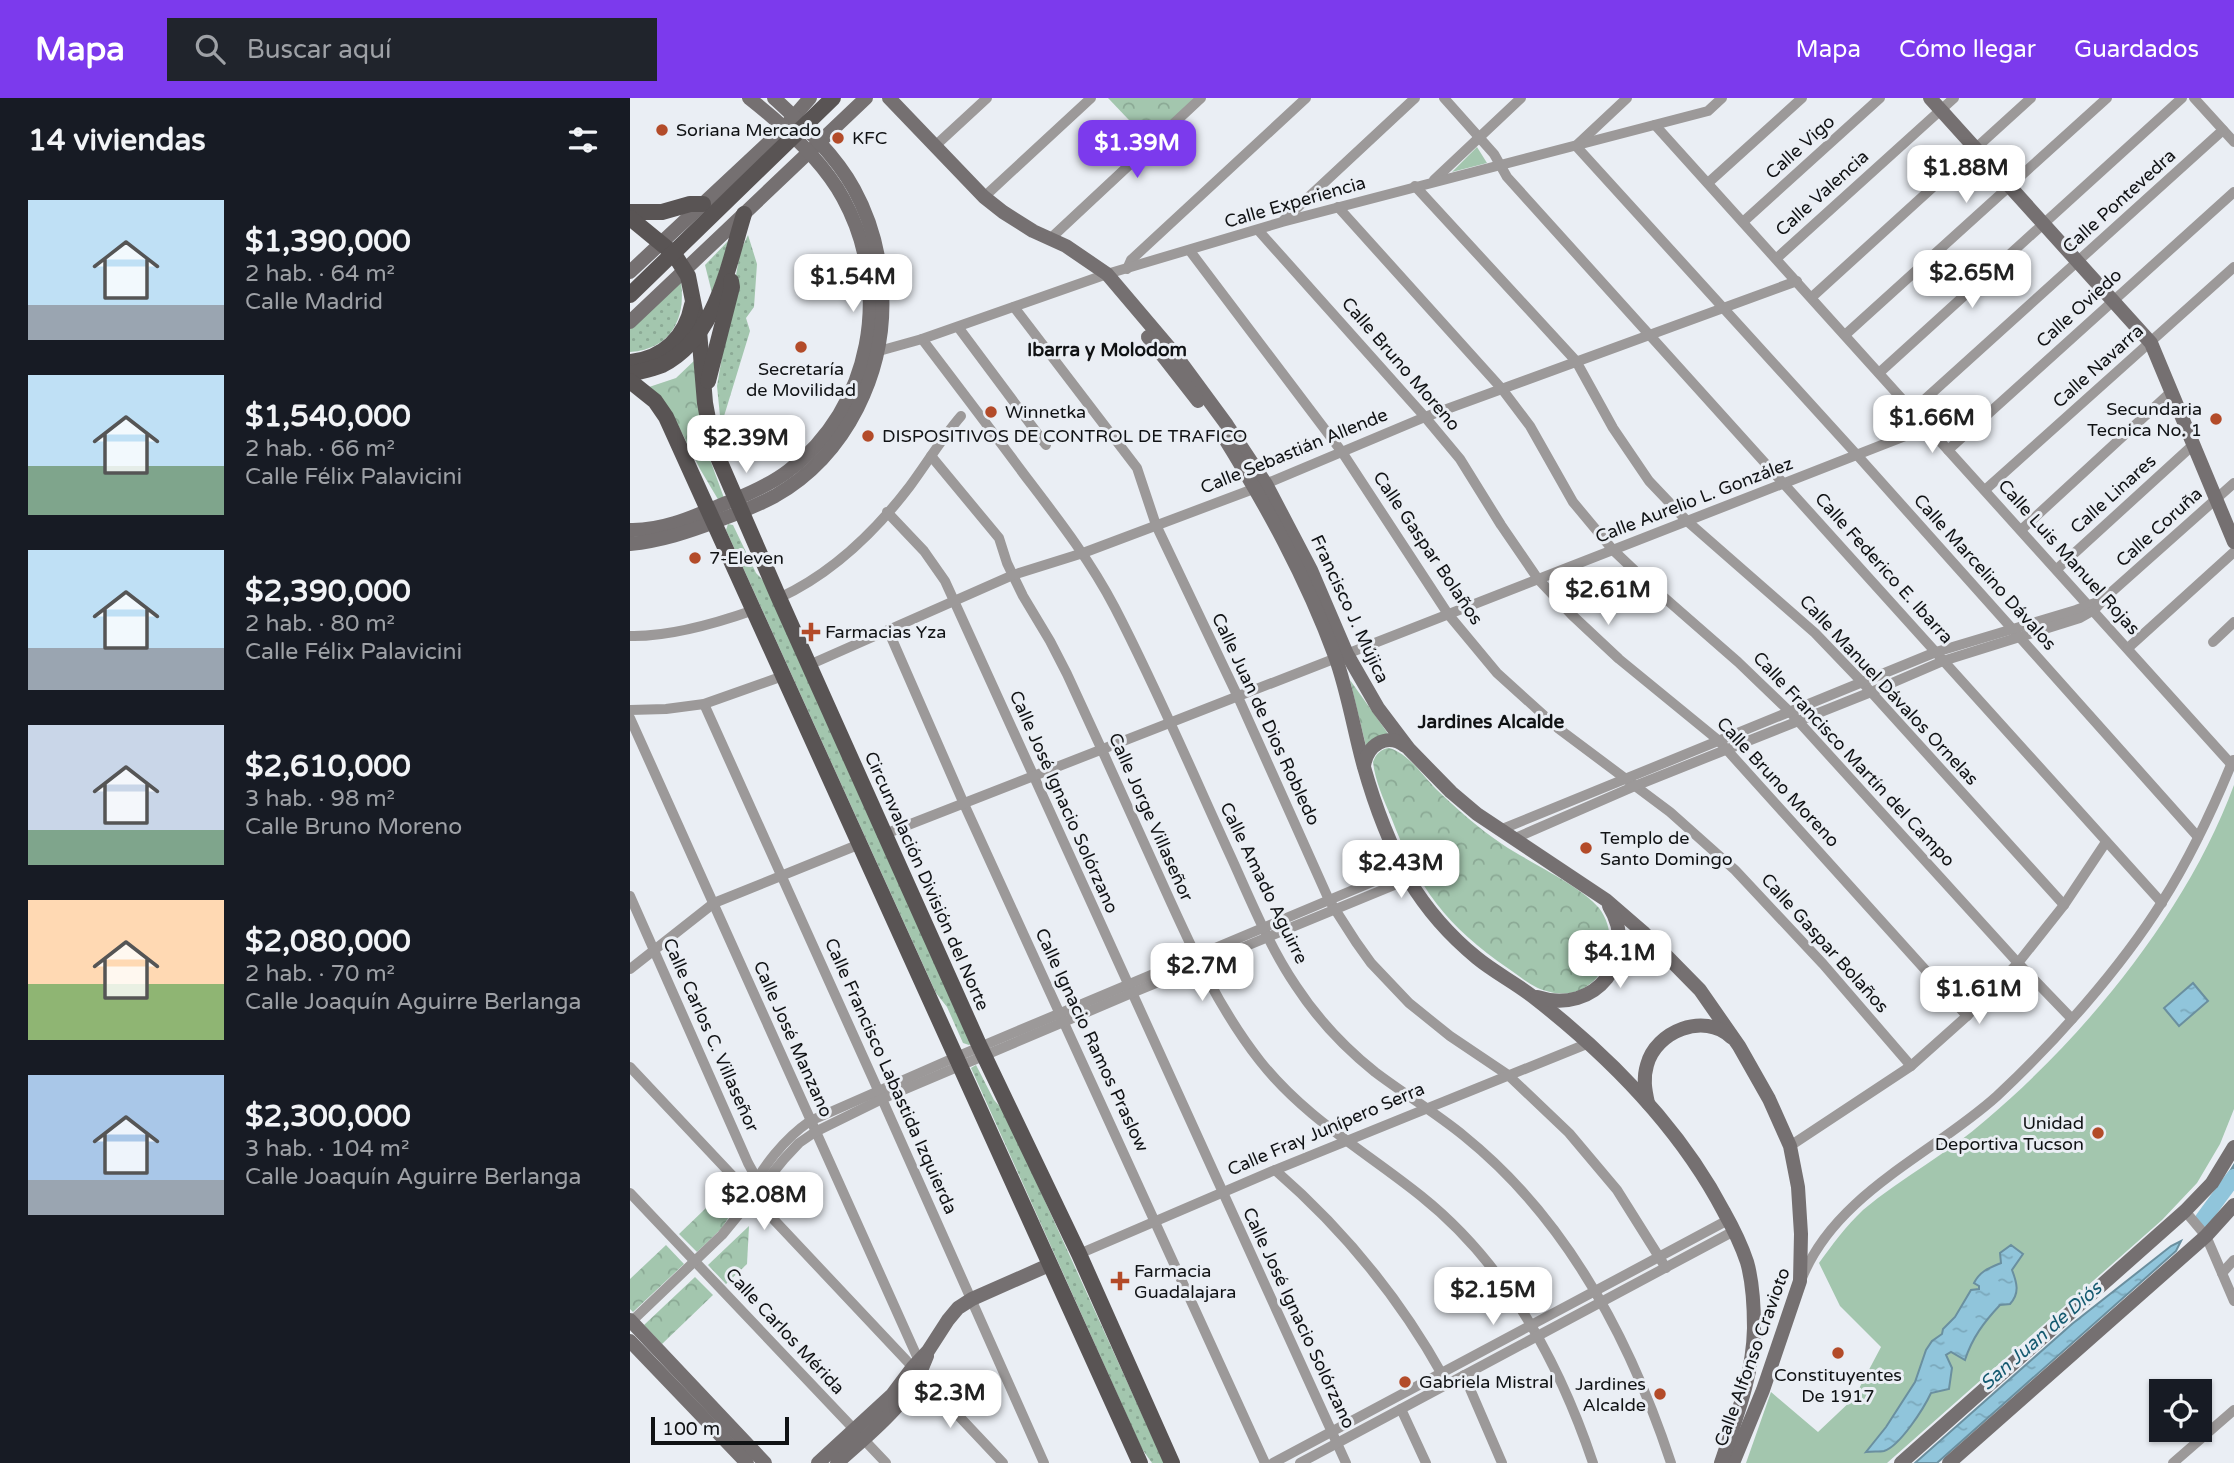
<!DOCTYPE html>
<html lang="es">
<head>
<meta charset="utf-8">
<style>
  :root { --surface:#171b24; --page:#20242c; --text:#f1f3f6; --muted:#9ea1a6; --accent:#7c3aed }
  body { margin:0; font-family:"Varela Round",sans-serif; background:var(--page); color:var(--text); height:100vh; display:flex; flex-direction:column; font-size:26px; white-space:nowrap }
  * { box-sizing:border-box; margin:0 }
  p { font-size:23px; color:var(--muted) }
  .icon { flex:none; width:38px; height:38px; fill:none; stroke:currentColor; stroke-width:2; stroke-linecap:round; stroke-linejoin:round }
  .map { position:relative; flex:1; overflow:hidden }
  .details { display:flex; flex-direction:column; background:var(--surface); width:630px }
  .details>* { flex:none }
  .buttons { position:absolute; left:1519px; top:1281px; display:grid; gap:14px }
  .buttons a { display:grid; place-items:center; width:63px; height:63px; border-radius:0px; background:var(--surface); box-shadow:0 2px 5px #0004; font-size:35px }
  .scale { position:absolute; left:21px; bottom:18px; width:138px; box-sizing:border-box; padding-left:7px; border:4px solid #101214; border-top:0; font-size:19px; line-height:24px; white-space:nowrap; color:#101214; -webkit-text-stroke:5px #eaeef4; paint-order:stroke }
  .price { position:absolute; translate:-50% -60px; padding:0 16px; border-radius:14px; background:#fff; color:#222; font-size:23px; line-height:46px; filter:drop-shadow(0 2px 4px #0008) }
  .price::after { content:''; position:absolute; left:50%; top:42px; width:21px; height:16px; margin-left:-10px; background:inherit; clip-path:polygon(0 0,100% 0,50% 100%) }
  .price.current { background:var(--accent); color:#fff }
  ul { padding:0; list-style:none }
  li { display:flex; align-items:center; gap:21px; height:175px; padding:0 28px }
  li span { display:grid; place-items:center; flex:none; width:196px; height:140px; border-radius:0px; color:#555 }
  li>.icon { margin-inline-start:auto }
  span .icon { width:84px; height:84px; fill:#fffc; stroke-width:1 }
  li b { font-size:30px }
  h2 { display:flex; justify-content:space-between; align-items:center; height:84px; padding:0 28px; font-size:30px }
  header { display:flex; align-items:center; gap:42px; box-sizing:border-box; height:98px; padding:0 35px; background:var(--accent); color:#fff }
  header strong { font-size:33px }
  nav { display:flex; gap:38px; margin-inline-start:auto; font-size:24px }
  .search { width:490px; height:63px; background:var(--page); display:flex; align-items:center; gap:18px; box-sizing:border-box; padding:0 24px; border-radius:0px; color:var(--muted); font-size:26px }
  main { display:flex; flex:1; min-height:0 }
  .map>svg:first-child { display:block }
  .park { fill:url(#park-crowns) }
  .garden { fill:url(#garden-dots) }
  .pitch { fill:#a3c6ae }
  .water { fill:url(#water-ripples); stroke:#6a8f9f; stroke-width:2 }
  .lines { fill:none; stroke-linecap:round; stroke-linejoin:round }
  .river { stroke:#90c5db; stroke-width:16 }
  .street { stroke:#9c9999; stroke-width:10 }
  .secondary { stroke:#757071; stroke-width:14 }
  .primary { stroke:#595454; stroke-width:16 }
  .poi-dot { fill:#b34b29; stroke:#eaeef4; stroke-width:2.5 }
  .labels { text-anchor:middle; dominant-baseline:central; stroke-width:6; stroke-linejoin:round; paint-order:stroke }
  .poi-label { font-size:18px; fill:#101214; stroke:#eaeef4; text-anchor:start }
  .street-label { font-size:18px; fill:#101214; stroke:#eaeef4 }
  .neighbourhood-label { font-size:19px; font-weight:bold; fill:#101214; stroke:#eaeef4 }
  .water-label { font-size:19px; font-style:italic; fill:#155a70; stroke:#eaeef4 }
</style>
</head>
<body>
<header>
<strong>Mapa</strong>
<div class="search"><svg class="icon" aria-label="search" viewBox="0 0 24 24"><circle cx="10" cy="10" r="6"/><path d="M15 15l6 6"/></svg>Buscar aquí</div>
<nav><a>Mapa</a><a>Cómo llegar</a><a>Guardados</a></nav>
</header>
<main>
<section class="details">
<h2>14 viviendas<svg class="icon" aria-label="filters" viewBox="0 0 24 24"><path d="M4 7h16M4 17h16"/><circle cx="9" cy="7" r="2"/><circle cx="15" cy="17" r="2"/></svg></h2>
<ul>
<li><span style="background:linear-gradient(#bfe0f5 75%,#9aa5b1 0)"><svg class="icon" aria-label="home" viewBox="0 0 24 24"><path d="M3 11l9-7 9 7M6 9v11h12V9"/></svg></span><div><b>$1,390,000</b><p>2 hab. · 64 m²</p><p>Calle Madrid</p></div></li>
<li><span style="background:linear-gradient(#bfe0f5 65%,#7fa58c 0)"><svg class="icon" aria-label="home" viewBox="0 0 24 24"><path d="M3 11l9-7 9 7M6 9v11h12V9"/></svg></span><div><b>$1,540,000</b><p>2 hab. · 66 m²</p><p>Calle Félix Palavicini</p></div></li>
<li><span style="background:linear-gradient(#bfe0f5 70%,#9aa5b1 0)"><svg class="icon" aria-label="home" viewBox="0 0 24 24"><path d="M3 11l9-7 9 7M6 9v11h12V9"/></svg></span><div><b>$2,390,000</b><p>2 hab. · 80 m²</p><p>Calle Félix Palavicini</p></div></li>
<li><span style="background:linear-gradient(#c9d6e8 75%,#7fa58c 0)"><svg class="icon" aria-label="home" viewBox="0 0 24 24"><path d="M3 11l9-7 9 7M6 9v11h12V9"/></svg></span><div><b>$2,610,000</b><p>3 hab. · 98 m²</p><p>Calle Bruno Moreno</p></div></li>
<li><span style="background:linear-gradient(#ffd9b3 60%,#8fb573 0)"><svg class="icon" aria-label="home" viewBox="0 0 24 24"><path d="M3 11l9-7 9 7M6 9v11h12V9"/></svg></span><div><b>$2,080,000</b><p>2 hab. · 70 m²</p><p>Calle Joaquín Aguirre Berlanga</p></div></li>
<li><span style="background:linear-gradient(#a9c7e8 75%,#9aa5b1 0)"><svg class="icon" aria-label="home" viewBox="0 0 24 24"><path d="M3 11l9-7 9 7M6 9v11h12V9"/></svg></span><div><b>$2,300,000</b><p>3 hab. · 104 m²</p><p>Calle Joaquín Aguirre Berlanga</p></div></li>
</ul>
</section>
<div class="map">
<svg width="1604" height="1365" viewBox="0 0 1604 1365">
  <defs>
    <pattern id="park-crowns" width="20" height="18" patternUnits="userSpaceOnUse" patternTransform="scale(1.75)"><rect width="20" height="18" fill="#a3c6ae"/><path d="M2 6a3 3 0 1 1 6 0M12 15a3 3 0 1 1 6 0" fill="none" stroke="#8ba995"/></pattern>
    <pattern id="garden-dots" width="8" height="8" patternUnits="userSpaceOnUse" patternTransform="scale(1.75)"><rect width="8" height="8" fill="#a3c6ae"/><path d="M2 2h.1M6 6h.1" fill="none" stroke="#8ba995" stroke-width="1.8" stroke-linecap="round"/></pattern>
    <pattern id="water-ripples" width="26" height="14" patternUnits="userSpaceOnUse" patternTransform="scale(1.75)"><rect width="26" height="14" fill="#90c5db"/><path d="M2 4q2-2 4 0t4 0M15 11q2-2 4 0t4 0" fill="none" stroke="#7ba8bb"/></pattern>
  </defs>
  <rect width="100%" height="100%" fill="#eaeef4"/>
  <g class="park">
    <polygon points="478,0 566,0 519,43"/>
    <polygon points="847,49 857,65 822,74"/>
    <polygon points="66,261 74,345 94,400 89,403 70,371 41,313 19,289 46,280"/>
    <polygon points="720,582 759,637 736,648"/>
    <path d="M759,650c19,5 34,28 47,41 21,20 42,39 66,55 25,17 79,42 97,64 28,37 -1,96 -49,84 -16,-3 -28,-14 -41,-23 -63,-43 -91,-81 -118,-152 -7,-17 -16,-36 -18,-55 3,-8 8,-13 16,-14z"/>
    <polygon points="100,1087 111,1099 92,1130 67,1154 49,1136"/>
    <polygon points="119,1128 117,1166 96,1186 78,1167"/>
    <polygon points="36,1147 54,1166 3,1214 0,1211 0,1181"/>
    <polygon points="65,1179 83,1197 32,1246 14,1227"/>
  </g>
  <g class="garden">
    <polygon points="118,137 127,166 124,209 116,220 120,233 91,328 87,288 110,154"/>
    <polygon points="100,141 82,195 75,167"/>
    <path d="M51,184c5,37 -10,67 -51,70v-23z"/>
    <polygon points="98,426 103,427 126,475 133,482 341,946 339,947 333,945 317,909 306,895 96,432"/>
    <polygon points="346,967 364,1002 374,1013 534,1365 522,1365 512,1351 341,970"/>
  </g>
  <path class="pitch" d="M1604,687v324l-14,35 -23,39 -35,37 -275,243h-141l25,-71 47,40 36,-34 27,-51 -41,-41 -21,-43c13,-18 27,-37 44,-53 39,-33 86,-57 124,-91 101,-86 201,-209 247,-334z"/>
  <g class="water">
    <polygon points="1563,885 1578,903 1549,928 1534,910"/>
    <polygon points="1604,1067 1604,1090 1582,1117 1576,1117 1575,1113"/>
    <polygon points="1551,1143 1546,1153 1307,1365 1285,1365 1442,1226 1541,1148"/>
    <path d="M1381,1147l12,9 -11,16c5,13 8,23 -2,34l-10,1c-16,17 -28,33 -35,55l-14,-8 -5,3 6,13 -3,21 -18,4c-7,15 -31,53 -47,58 -5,1 -12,0 -18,1l20,-25 29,-45 11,-32 6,-9 10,-7 1,-5 12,-12 16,-27 8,-1v-3l-5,-3c6,-12 15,-15 27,-20l-1,-10z"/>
  </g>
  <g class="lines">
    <polyline class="river" points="1573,1121 1604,1079"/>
    <g class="street">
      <polyline points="814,0 864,56 877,79 1532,805"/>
      <polyline points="1564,0 1604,44"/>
      <polyline points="1025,27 1601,666"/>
      <polyline points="948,46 997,0"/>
      <polyline points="305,48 357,0"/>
      <polyline points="946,48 1227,357 1568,739"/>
      <polyline points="804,82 891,0"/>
      <polyline points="1078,85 1172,0"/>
      <polyline points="785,88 946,263 983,330 1019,383 1057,423 1185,535 1232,584 1434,807"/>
      <polyline points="354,99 461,0"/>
      <polyline points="708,109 872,291 900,328 943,404 983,452 1021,488 1108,564 1159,613 1388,865 1442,921"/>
      <polyline points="654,122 785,0"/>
      <polyline points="1113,124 1250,0"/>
      <polyline points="628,132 795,319 830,361 871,427 908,481 942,517 989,561 1088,642 1337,918"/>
      <polyline points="421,140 571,0"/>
      <polyline points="560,153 712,354 818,516 867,575 929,631 1040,714 1105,772 1193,866 1281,968"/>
      <polyline points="1147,160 1324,0"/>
      <polyline points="497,171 501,162 676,0"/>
      <polyline points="1182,199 1401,0"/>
      <polyline points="384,209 507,370 526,427 608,599 699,802 726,844 741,865 779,905 820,938 878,977 939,1035 987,1092 1036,1170"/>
      <polyline points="328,229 416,347"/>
      <polyline points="1215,237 1477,0"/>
      <path d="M292,241c35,46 70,92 104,138 32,42 64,83 89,131 42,81 78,166 116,249 20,44 38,89 65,129 21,32 49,62 79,86 29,22 61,41 89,64 103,83 166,203 207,327"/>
      <polyline points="249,253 292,241 477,176 652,124 1078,13 1092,0"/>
      <polyline points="1249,275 1552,0"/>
      <polyline points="1283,312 1593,32"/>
      <polyline points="1318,352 1604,94"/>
      <path d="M301,358l68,82 8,25 16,33 27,45 17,33c31,67 62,135 92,202 29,64 57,129 101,185 45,57 105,90 161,135 84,67 138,166 172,267"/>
      <polyline points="1355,392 1604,169"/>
      <polyline points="257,414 294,453 315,483 716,1365"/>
      <polyline points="1391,432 1541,294"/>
      <polyline points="1427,471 1563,347"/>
      <path d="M149,500c52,-24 96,-66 131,-112 17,-23 32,-48 51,-70"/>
      <polyline points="258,532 334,706 635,1365"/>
      <path d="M0,538c40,1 87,-13 124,-26"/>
      <polyline points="1583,544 1604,524"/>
      <polyline points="1498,550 1604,454"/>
      <polyline points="179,567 383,477 453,455 626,390 795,319 1167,183"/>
      <polyline points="74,606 248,992 414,1365"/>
      <polyline points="0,612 36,611 74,606 153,578"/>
      <polyline points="0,620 289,1263 290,1267"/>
      <polyline points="870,732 1306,554 1446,512 1465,505"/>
      <polyline points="255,736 1298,329"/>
      <polyline points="883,741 1005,688 1241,594 1313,563 1450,520 1464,512 1477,498 1604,385"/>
      <polyline points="0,798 118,1065 129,1085"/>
      <polyline points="0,871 84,805 230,746"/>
      <polyline points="0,969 373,1365"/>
      <polyline points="1160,1048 1281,968 1337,918 1388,865 1434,807 1476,744"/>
      <path d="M645,1072c68,59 124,127 168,206"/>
      <polyline points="0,1095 256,1365"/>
      <path d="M118,1098c14,-29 36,-57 62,-75l146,-64 447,-188"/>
      <polyline points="1555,1113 1576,1138 1604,1203"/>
      <polyline points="449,1156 645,1072 959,945"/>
      <polyline points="1592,1175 1604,1162"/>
      <path d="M1172,1180c34,-85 131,-124 195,-182 58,-54 123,-127 165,-194 28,-44 51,-93 71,-142"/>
      <polyline points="0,1225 92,1137 154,1061 169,1045 185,1034 252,1001 502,895 779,781"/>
      <polyline points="834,1277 872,1365"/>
      <polyline points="771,1311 796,1365"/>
      <polyline points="643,1365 1098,1122"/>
      <polyline points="670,1365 1104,1133"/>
      <polyline points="1543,1365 1604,1312"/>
    </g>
    <g class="secondary">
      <polyline points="259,0 354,99 373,114 403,133 436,148 477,176 544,255 597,327 636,386 681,472 717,556 748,610 779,651 821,694 847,716 976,802 1013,834 1070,892 1109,948 1139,1001 1160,1048 1168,1089 1171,1136 1170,1183 1133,1292 1103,1365"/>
      <polyline points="1300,0 1521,245 1604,444"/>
      <polyline points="0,174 153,31 180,0"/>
      <polyline points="0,224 236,0"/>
      <polyline points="518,239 568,303"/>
      <path d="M592,336c44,71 84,143 113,222 13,36 19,75 29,111 11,39 26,78 45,113 18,30 41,56 68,78 17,14 37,24 55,38 76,59 147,130 192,216 9,16 17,32 23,50 6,21 7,44 7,66 -1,48 -18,90 -33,135"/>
      <path d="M0,432c36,1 69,-16 101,-29 20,-8 40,-17 57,-30 84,-63 105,-182 55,-273 -20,-37 -61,-74 -94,-100"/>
      <path d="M0,446c31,-3 58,-12 87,-23 20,-7 39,-15 58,-25 72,-41 112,-125 107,-206 -2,-35 -11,-70 -28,-101 -19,-35 -52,-65 -80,-91"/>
      <path d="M734,668c3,-21 23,-34 41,-20"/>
      <path d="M907,899c58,19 104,-39 72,-91"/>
      <path d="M1018,1005c-3,-13 -5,-25 -1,-38 9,-34 57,-53 84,-28"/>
      <polyline points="0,1222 135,1365"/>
      <polyline points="0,1243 117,1365"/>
      <polyline points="188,1365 262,1297 283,1269 298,1253 318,1222 328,1210 342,1201 419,1167"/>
      <path d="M207,1365c36,-33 73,-59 90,-107"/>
      <polyline points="1271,1365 1555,1113 1582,1085 1604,1049"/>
      <polyline points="1319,1365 1576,1138 1604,1107"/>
    </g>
    <g class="primary">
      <polyline points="0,114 32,114 60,106 73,106"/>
      <polyline points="0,120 44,156 58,178 69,233 75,305 83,348 149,500 350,949 449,1156 542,1365"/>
      <polyline points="0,197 203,0"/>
      <path d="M0,264c33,-3 56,-25 62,-57"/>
      <path d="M0,276c11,-3 22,-5 32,-9 54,-27 66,-99 82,-151"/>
      <polyline points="0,283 25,303 36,319 510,1365"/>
      <polyline points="78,283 102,189 101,183"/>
    </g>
  </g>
  <g class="poi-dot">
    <circle cx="32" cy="32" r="7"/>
    <circle cx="208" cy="40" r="7"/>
    <circle cx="171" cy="249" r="7"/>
    <circle cx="361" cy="314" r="7"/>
    <circle cx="1586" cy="321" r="7"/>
    <circle cx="238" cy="338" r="7"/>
    <circle cx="65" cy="460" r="7"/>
    <path d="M177.5 523.5h7v7h7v7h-7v7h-7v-7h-7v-7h7z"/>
    <circle cx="956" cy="750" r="7"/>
    <circle cx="1468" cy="1035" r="7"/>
    <path d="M486.5 1172.5h7v7h7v7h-7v7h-7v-7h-7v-7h7z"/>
    <circle cx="1208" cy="1255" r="7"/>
    <circle cx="775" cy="1284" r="7"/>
    <circle cx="1030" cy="1296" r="7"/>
  </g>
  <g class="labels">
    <g class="poi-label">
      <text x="46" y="32">Soriana Mercado</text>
      <text x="222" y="40">KFC</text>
      <text x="171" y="271" text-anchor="middle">Secretaría<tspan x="171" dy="21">de Movilidad</tspan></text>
      <text x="1572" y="311" text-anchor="end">Secundaria<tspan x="1572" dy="21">Tecnica No. 1</tspan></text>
      <text x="375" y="314">Winnetka</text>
      <text x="252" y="338">DISPOSITIVOS DE CONTROL DE TRAFICO</text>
      <text x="79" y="460">7-Eleven</text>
      <text x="195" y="534">Farmacias Yza</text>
      <text x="970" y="740">Templo de<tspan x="970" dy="21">Santo Domingo</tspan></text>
      <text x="1454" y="1025" text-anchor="end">Unidad<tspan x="1454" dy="21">Deportiva Tucson</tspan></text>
      <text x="504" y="1173">Farmacia<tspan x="504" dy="21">Guadalajara</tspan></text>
      <text x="1208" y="1277" text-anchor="middle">Constituyentes<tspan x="1208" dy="21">De 1917</tspan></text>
      <text x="789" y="1284">Gabriela Mistral</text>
      <text x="1016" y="1286" text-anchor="end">Jardines<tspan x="1016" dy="21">Alcalde</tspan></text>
    </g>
    <g class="street-label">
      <text transform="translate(1170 49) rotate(-42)">Calle Vigo</text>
      <text transform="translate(1192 95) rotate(-42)">Calle Valencia</text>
      <text transform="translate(1489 103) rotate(-42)">Calle Pontevedra</text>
      <text transform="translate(665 104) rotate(-16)">Calle Experiencia</text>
      <text transform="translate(1449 210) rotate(-42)">Calle Oviedo</text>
      <text transform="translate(771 266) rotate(49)">Calle Bruno Moreno</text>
      <text transform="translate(1468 268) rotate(-42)">Calle Navarra</text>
      <text transform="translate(664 353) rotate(-22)">Calle Sebastián Allende</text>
      <text transform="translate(1483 396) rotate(-42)">Calle Linares</text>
      <text transform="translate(1064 402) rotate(-21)">Calle Aurelio L. González</text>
      <text transform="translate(1529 429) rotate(-42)">Calle Coruña</text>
      <text transform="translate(798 450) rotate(56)">Calle Gaspar Bolaños</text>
      <text transform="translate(1439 459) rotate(48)">Calle Luis Manuel Rojas</text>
      <text transform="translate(1254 470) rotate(48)">Calle Federico E. Ibarra</text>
      <text transform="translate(1355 474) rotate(48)">Calle Marcelino Dávalos</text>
      <text transform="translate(720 511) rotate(65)">Francisco J. Mújica</text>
      <text transform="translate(1259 592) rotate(47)">Calle Manuel Dávalos Ornelas</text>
      <text transform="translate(636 621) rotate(65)">Calle Juan de Dios Robledo</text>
      <text transform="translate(1224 661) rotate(47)">Calle Francisco Martín del Campo</text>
      <text transform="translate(1148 684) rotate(47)">Calle Bruno Moreno</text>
      <text transform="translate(434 704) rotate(66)">Calle José Ignacio Solórzano</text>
      <text transform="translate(521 719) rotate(66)">Calle Jorge Villaseñor</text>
      <text transform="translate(297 783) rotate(66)">Circunvalación División del Norte</text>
      <text transform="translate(634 785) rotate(64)">Calle Amado Aguirre</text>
      <text transform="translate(1195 845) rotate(48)">Calle Gaspar Bolaños</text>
      <text transform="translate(81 937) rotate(66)">Calle Carlos C. Villaseñor</text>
      <text transform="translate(163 941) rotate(66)">Calle José Manzano</text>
      <text transform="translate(462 942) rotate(65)">Calle Ignacio Ramos Praslow</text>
      <text transform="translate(261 978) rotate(66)">Calle Francisco Labastida Izquierda</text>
      <text transform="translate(696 1031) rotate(-23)">Calle Fray Junípero Serra</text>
      <text transform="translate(669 1220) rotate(65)">Calle José Ignacio Solórzano</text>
      <text transform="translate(155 1233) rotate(47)">Calle Carlos Mérida</text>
      <text transform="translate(1122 1259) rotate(-70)">Calle Alfonso Cravioto</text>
    </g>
    <g class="neighbourhood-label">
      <text x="477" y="252">Ibarra y Molodom</text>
      <text x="861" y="624">Jardines Alcalde</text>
    </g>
    <g class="water-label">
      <text transform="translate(1411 1238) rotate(-41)">San Juan de Diós</text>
    </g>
  </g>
</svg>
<div class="buttons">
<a><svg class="icon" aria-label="locate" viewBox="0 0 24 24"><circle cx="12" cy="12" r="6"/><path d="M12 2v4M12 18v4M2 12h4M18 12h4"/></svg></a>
</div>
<div class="scale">100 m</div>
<b class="price current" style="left:507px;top:82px">$1.39M</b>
<b class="price" style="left:1336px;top:107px">$1.88M</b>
<b class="price" style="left:1342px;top:212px">$2.65M</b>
<b class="price" style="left:223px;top:216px">$1.54M</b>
<b class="price" style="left:1302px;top:357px">$1.66M</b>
<b class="price" style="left:116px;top:377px">$2.39M</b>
<b class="price" style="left:978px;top:529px">$2.61M</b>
<b class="price" style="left:771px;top:802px">$2.43M</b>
<b class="price" style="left:990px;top:892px">$4.1M</b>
<b class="price" style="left:572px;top:905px">$2.7M</b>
<b class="price" style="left:1349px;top:928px">$1.61M</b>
<b class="price" style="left:134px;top:1134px">$2.08M</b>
<b class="price" style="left:863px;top:1229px">$2.15M</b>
<b class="price" style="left:320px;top:1332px">$2.3M</b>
</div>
</main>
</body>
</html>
